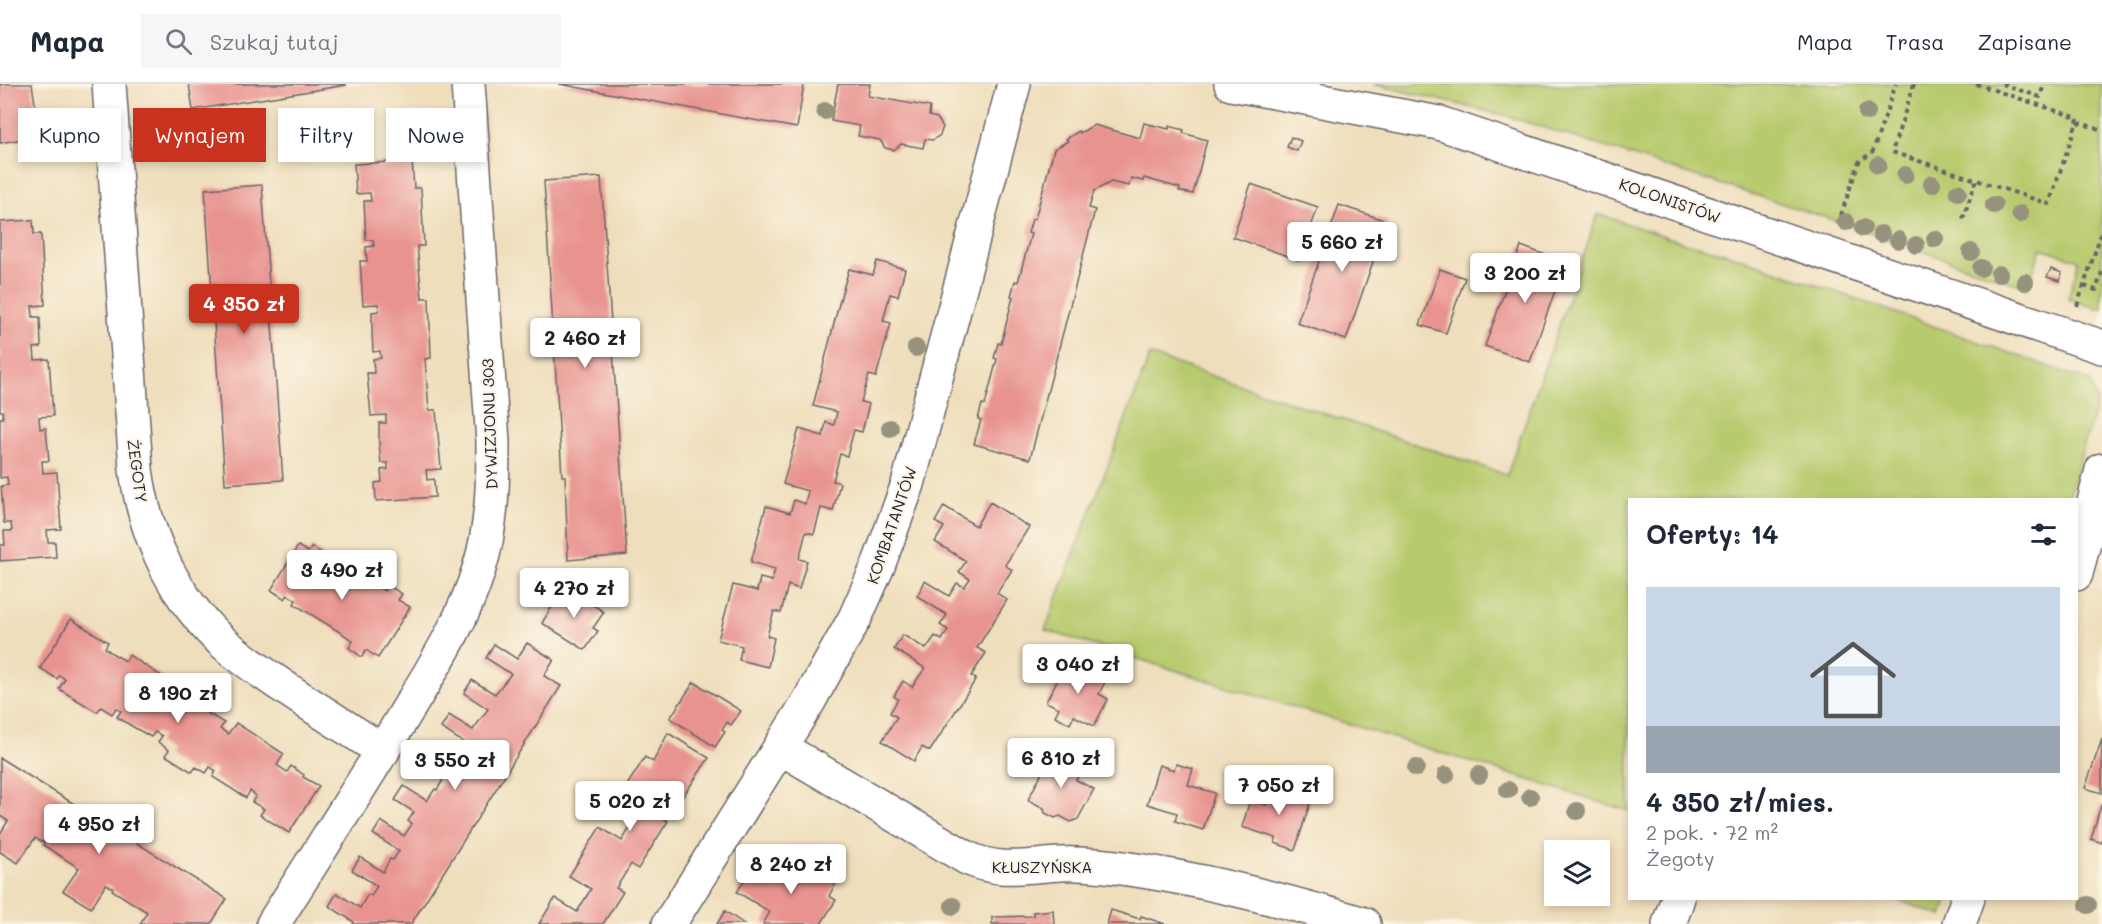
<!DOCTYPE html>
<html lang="pl">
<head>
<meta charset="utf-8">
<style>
  :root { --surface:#fff; --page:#f6f6f7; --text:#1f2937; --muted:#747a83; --line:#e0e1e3; --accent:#c8321e }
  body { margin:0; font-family:Mali,sans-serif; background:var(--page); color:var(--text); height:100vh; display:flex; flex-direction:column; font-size:22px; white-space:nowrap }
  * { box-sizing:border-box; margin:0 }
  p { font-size:20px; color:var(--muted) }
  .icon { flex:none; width:33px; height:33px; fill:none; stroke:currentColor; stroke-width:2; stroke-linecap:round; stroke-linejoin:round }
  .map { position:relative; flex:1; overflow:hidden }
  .panel { position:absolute; left:1628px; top:414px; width:450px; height:402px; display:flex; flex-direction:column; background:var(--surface); border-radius:0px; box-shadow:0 3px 9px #0003 }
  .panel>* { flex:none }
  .hud { position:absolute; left:18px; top:24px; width:570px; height:54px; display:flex; gap:12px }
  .buttons { position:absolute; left:1544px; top:756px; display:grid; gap:12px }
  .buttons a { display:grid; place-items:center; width:66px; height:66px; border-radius:0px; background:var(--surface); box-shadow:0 3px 9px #0003; font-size:30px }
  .price { position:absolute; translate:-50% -51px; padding:0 14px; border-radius:6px; background:#fff; color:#222; font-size:20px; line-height:39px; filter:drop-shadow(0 2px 3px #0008) }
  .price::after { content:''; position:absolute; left:50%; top:36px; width:18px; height:14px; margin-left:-9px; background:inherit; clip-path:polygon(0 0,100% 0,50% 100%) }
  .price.on { background:var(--accent); color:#fff }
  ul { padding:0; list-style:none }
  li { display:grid; align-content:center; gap:12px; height:318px; padding:0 18px }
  li span { display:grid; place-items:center; height:186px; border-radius:0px; color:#555 }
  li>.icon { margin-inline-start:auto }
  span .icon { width:108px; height:108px; fill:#fffc; stroke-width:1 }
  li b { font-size:26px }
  h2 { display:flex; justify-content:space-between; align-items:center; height:72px; padding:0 18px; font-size:26px }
  .pill { padding:0 21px; border-radius:0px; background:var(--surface); box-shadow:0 3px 9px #0003; font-size:21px; line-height:54px }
  .pill.on { background:var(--accent); color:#fff }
  header { display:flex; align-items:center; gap:36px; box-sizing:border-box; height:84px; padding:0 30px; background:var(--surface); border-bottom:2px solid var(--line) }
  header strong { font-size:28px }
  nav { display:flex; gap:33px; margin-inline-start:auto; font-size:21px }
  .search { width:420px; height:54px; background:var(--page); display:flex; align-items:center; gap:15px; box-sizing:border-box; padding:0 21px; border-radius:0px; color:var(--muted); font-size:22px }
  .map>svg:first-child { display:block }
  .green { fill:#b8ca6e; stroke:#6d7654; stroke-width:1.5 }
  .building { fill:#e8938f }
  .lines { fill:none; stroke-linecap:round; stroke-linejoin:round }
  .minor-casing { stroke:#6a6468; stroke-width:36 }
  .path { stroke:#6a6468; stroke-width:4; stroke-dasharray:4.5 4.5; stroke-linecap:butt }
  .minor { stroke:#fff; stroke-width:33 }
  .tree { fill:#97927d }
  .labels { text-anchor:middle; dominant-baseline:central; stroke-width:4.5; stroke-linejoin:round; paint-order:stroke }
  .street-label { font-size:16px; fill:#22223b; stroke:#fcf5e5 }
</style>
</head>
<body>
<header>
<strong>Mapa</strong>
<div class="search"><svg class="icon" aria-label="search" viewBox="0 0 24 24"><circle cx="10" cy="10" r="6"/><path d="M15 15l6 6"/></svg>Szukaj tutaj</div>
<nav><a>Mapa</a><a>Trasa</a><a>Zapisane</a></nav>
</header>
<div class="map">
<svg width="2102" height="840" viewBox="0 0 2102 840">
  <rect width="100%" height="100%" fill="#fcf5e5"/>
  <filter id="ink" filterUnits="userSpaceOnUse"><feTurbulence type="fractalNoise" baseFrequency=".0167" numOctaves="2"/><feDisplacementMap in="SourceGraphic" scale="12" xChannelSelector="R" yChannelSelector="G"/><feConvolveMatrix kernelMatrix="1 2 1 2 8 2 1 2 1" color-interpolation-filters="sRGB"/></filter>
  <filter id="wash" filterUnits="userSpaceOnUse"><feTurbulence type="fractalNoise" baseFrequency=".008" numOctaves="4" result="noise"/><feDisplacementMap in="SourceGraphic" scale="24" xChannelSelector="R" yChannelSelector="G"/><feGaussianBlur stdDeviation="1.35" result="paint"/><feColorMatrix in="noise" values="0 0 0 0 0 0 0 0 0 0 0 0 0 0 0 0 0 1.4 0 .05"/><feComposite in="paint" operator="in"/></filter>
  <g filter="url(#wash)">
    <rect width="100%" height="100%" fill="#efdebc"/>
    <g class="green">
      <polygon points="1373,0 2102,0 2102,226 2068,215 2079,176 2041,164 2028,204 1830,135 1507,32"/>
      <polygon points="1598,130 1682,158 1725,169 2090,297 2097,318 2068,415 1629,416 1629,727 1045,546 1150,271 1507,391"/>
      <polygon points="1894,815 1947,815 1942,832"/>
    </g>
    <g id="blocks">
      <g class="building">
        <polygon points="0,0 32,0 40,52 0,59"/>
        <polygon points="189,0 346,0 346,1 193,26"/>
        <polygon points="559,0 804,0 797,44"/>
        <polygon points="838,0 870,0 868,12 930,23 929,32 937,34 943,43 940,51 933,56 925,55 923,64 901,60 894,66 885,64 880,56 858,52 860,42 831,37"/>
        <polygon points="1144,39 1169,45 1169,42 1184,46 1183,49 1207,56 1193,110 1179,107 1180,104 1144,94 1143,97 1131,94 1129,102 1111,98 1094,107 1089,124 1095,126 1030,375 974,360 981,336 978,335 982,320 985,321 997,275 994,274 998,259 1001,260 1013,213 1011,212 1015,197 1018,198 1031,150 1028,149 1032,135 1035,135 1054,65 1068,57 1066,55 1079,47 1080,49 1094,41 1140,54"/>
        <polygon points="1291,53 1301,57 1297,67 1287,63"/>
        <polygon points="412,77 414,104 421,104 424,162 417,162 422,214 429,214 431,274 425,275 427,301 429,326 436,326 441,385 426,386 427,396 434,395 435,413 376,417 375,399 382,398 381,386 388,385 388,379 381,379 379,359 379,339 386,339 386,331 371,332 367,289 374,289 373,275 381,274 380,267 373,268 372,248 372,228 379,227 378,220 363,221 360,177 367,177 366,163 374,162 373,156 366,156 364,117 371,117 370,109 356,110 354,80"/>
        <polygon points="601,93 627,471 568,476 565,392 562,392 544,97"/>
        <polygon points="1251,100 1318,123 1299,176 1233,153"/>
        <polygon points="262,101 283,396 225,400 205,105"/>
        <polygon points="1339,121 1387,137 1346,256 1297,239"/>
        <polygon points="33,136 34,150 41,150 45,221 32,222 33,233 40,233 41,263 34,264 35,276 49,275 53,332 39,333 40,345 46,344 49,377 42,377 43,389 57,388 61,445 47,446 48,458 55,458 56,473 0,477 0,461 5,461 4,447 12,447 11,439 4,439 1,402 8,401 7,393 0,394 0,334 3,334 3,327 0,327 0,138"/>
        <polygon points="1521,162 1565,178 1530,278 1485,262"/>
        <polygon points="877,177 905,185 898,212 890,210 883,237 891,239 876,293 869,291 861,318 869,320 862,348 854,346 847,372 840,370 833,397 840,399 833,427 821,424 814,450 806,448 799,475 807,477 799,505 788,501 781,529 774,527 767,552 774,554 768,583 739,576 742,562 718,556 733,501 757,507 760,494 772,497 775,485 751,478 766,422 790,429 794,416 805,420 808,407 783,400 799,345 823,352 826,338 834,341 837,328 813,322 841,212 849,185 873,191"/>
        <polygon points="1440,185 1465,194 1446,249 1420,241"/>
        <polygon points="2051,185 2062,189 2060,197 2047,193"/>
        <polygon points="990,418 1029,443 1005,481 1012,486 997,509 1007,516 977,564 986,569 971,592 976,595 930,667 922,663 914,677 882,657 897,633 890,629 898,615 894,612 903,597 912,603 925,584 894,565 903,551 926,565 935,552 942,556 948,546 940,541 947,531 917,512 925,497 949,512 957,499 964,503 970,495 959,488 966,477 935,458 944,443 935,438 944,422 976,442"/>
        <polygon points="298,462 308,468 312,463 323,470 320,475 334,484 337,479 384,507 388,501 402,510 398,516 410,523 378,574 366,566 362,573 349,564 353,557 343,550 294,520 296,516 288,511 285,515 271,506"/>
        <polygon points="571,507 604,528 593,544 598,547 585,566 542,539 559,511 566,515"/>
        <polygon points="71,535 108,558 105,564 115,571 126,577 129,571 189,610 182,621 192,628 196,622 224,639 220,645 228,650 236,639 284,670 277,681 287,688 291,682 304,691 303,693 319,702 289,749 260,731 264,725 252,718 256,712 250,707 246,714 213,693 216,687 210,683 206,689 196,683 192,688 165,671 169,666 158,658 162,652 155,648 151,653 135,644 117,633 121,627 116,624 112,630 101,623 97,628 59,605 65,595 59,591 57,595 40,584"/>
        <polygon points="527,559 554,576 544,592 561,602 411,840 353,840 354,838 329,822 337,809 360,824 368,810 371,812 377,802 352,786 360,773 383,788 390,775 393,776 399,767 373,750 381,737 404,752 412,740 408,737 414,728 395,716 404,702 427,717 435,705 437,706 443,696 418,680 426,667 449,682 458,669 460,670 466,660 441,644 449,631 473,646 488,625 464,609 472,596 495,610 511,590 486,574 494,560 517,575"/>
        <polygon points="1071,578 1106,596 1099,610 1108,615 1094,642 1074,632 1070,640 1055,632 1059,624 1046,618 1064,583 1067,585"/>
        <polygon points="694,598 741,627 731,641 727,638 722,646 725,648 715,663 670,634"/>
        <polygon points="668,649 709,674 682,714 675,711 668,721 661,733 668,737 638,785 631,780 616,804 623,808 603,840 539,840 555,814 577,828 591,805 569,792 600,743 622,757 636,734 615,720 645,673 653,678"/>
        <polygon points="2102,655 2102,709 2085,704"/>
        <polygon points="1055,667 1083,682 1076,696 1094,705 1078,735 1071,738 1060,732 1055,734 1045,729 1044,724 1028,716 1046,681 1048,682"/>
        <polygon points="0,674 227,815 211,840 140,840 147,828 112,806 113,804 106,800 91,824 63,807 79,784 43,761 44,759 35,754 18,779 0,768 0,750 8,737 0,732"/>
        <polygon points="1176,680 1193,685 1188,701 1215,709 1203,746 1175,737 1177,729 1147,720 1159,681 1174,686"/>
        <polygon points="1274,699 1295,705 1293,711 1311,716 1295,766 1275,759 1276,754 1242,743 1250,716 1267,721"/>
        <polygon points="2101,721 2102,721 2102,759 2091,755"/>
        <polygon points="806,778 817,785 821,784 825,787 826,791 837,797 829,812 836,816 821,840 763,840 770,828 737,808 755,779 791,801"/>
        <polygon points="1053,826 1054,840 992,840 992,833 1033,832 1033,828"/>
        <polygon points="1111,826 1140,835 1141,832 1165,840 1107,840"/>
        <polygon points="725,827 744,840 717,840"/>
      </g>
    </g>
  </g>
  <g filter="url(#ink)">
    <use href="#blocks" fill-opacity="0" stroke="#6a6468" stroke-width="1.5"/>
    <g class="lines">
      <defs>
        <g id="minor">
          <path d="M109,0l27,385c7,55 29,109 66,152 19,23 45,41 70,58 36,25 74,48 111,72"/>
          <polyline points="1231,0 1439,39 2102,263"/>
          <polyline points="2076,490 2102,386"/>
          <path d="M781,664l186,110c32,15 59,8 93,6 19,-1 37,1 55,3 85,11 167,33 249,57"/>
          <path d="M273,840c43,-68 87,-136 129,-205 29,-48 61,-97 77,-150 13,-41 14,-85 14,-127l-25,-358"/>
          <polyline points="669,840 809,617 855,534 878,482 908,400 1014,0"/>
          <polyline points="1669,840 1678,814"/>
          <polyline points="1959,840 1968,814"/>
        </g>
      </defs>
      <use href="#minor" class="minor-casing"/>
      <g class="path">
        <polyline points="1914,0 1892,68 2049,120 2077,38 2102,46"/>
        <polyline points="1976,0 2078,34 2077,38"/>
        <polyline points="2002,0 2040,13 2044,0"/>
        <polyline points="1963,135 1976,96"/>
        <path d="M1838,140l20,-60c3,-7 11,-7 15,-13l23,-67"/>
        <polyline points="2084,202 2096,206 2102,188"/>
        <polyline points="2077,222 2102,147"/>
      </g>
      <use href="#minor" class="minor"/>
    </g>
    <g class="tree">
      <circle cx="825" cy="27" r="9"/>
      <circle cx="1867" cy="28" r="9"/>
      <circle cx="1878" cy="81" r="9"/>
      <circle cx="1905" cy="91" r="9"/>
      <circle cx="1932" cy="100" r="9"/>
      <circle cx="1958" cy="108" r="9"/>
      <circle cx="1994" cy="121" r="9"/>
      <circle cx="2020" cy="130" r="9"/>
      <circle cx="1846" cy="138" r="9"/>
      <circle cx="1863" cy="144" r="9"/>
      <circle cx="1881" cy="150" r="9"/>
      <circle cx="1935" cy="155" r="9"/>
      <circle cx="1898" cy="156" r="9"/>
      <circle cx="1916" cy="161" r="9"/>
      <circle cx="1971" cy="168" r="9"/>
      <circle cx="1981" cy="184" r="9"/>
      <circle cx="1999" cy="190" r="9"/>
      <circle cx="2025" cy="198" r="9"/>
      <circle cx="916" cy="264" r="9"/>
      <circle cx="890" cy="344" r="9"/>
      <circle cx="1035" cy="574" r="9"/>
      <circle cx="1416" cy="684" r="9"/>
      <circle cx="1446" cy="691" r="9"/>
      <circle cx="1479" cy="691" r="9"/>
      <circle cx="1508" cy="706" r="9"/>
      <circle cx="1530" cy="713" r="9"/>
      <circle cx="1577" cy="727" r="9"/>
      <circle cx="2088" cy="821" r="9"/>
      <circle cx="953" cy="822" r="9"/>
    </g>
  </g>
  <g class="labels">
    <g class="street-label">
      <text transform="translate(1670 116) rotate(19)">KOLONISTÓW</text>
      <text transform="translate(489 340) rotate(-92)">DYWIZJONU 303</text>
      <text transform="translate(138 387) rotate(82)">ŻEGOTY</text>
      <text transform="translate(891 441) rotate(-71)">KOMBATANTÓW</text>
      <text x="1042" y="782">KŁUSZYŃSKA</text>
    </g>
  </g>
</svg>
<div class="buttons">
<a><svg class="icon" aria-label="layers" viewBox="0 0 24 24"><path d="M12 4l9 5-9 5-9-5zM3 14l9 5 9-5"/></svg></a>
</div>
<b class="price" style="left:1342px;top:189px">5 660 zł</b>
<b class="price" style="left:1525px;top:220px">3 200 zł</b>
<b class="price on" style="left:244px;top:251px">4 350 zł</b>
<b class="price" style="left:585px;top:285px">2 460 zł</b>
<b class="price" style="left:342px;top:517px">3 490 zł</b>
<b class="price" style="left:574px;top:535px">4 270 zł</b>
<b class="price" style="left:1078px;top:611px">3 040 zł</b>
<b class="price" style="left:178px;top:640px">8 190 zł</b>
<b class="price" style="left:1061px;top:705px">6 810 zł</b>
<b class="price" style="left:455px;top:707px">3 550 zł</b>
<b class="price" style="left:1279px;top:732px">7 050 zł</b>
<b class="price" style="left:630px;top:748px">5 020 zł</b>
<b class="price" style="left:99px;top:771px">4 950 zł</b>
<b class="price" style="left:791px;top:811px">8 240 zł</b>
<div class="hud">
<a class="pill">Kupno</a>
<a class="pill on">Wynajem</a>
<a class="pill">Filtry</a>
<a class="pill">Nowe</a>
</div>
<section class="panel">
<h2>Oferty: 14<svg class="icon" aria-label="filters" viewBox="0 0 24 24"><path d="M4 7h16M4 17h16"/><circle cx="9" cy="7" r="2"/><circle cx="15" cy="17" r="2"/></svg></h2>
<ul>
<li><span style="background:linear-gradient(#c9d6e8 75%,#9aa5b1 0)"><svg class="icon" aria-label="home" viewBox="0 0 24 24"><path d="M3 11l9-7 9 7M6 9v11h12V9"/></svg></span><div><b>4 350 zł/mies.</b><p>2 pok. · 72 m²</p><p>Żegoty</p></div></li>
</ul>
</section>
</div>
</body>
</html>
